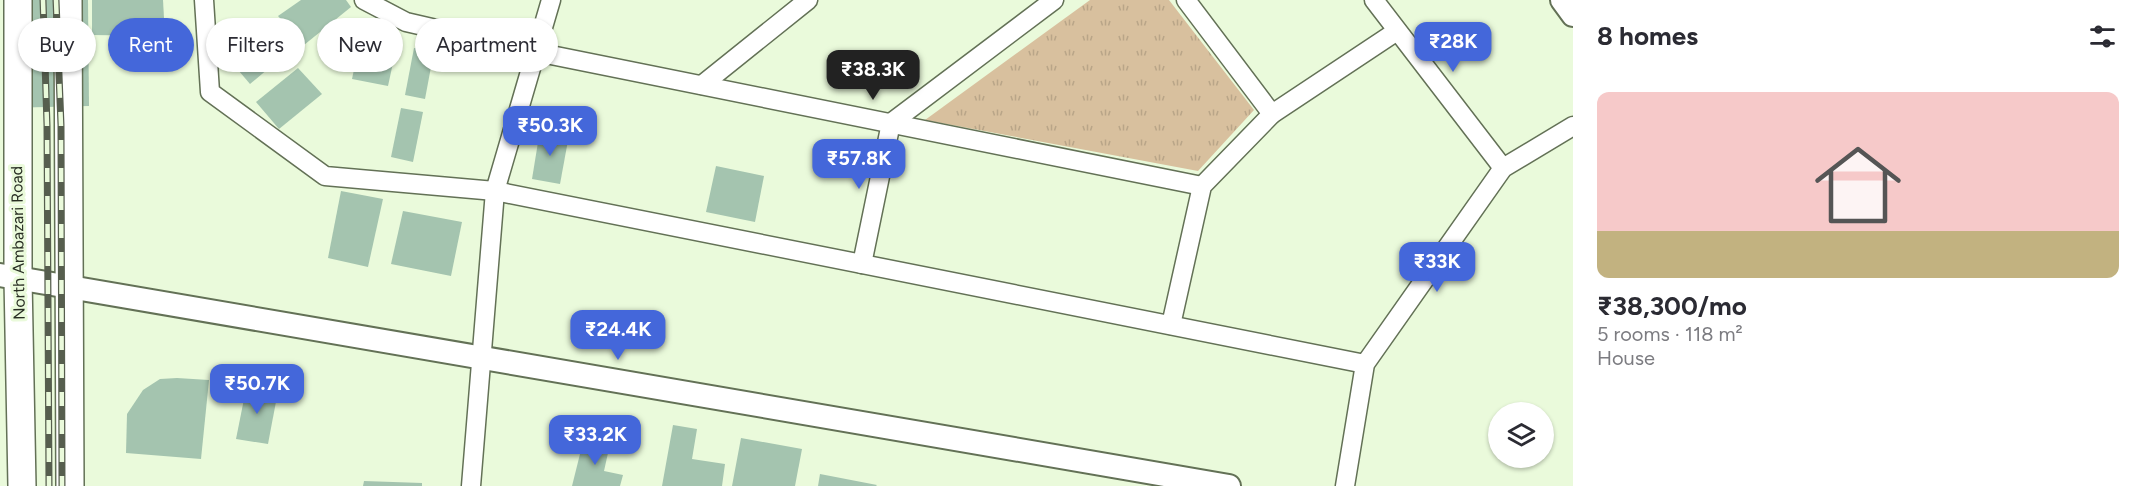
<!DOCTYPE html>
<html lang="en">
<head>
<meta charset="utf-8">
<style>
  :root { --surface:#fff; --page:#f7f7f7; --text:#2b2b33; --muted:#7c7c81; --accent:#4467da }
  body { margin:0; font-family:Figtree,sans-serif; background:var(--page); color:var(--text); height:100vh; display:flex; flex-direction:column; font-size:22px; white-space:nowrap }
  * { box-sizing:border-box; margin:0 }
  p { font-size:20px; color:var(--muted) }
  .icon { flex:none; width:33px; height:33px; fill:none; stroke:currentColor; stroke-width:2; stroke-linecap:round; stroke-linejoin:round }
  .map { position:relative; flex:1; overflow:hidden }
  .sheet { display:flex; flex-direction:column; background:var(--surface); width:570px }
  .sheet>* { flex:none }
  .top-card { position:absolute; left:18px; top:18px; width:570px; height:54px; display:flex; gap:12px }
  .buttons { position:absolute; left:1488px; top:402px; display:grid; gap:12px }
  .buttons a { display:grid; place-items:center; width:66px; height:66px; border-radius:50%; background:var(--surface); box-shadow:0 2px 4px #0004; font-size:30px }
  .price { position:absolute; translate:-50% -51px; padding:0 14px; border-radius:12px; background:var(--accent); color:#fff; font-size:20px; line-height:39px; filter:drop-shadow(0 2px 3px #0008) }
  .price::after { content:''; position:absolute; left:50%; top:36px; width:18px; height:14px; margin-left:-9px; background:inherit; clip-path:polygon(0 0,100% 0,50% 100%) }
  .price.active { background:#222; color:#fff }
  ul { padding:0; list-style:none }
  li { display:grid; align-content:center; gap:12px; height:318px; padding:0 24px }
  li span { display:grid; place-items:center; height:186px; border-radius:12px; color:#555 }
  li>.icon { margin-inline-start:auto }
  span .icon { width:108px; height:108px; fill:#fffc; stroke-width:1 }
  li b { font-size:26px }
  h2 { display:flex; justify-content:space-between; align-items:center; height:72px; padding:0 24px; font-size:26px }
  .chip { padding:0 21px; border-radius:27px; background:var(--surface); box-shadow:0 2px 4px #0004; font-size:21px; line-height:54px }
  .chip.active { background:var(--accent); color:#fff }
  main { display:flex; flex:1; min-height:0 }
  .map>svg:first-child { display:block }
  .park { fill:url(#park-tufts) }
  .building { fill:#a4c4af }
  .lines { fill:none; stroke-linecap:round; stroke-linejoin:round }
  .minor-casing { stroke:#637156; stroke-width:21 }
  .tertiary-casing { stroke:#637156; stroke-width:26 }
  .secondary-casing { stroke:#637156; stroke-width:30 }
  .minor { stroke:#fff; stroke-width:18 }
  .tertiary { stroke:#fff; stroke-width:22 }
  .secondary { stroke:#fff; stroke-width:27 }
  .rail-casing { stroke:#565e4e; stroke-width:7 }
  .rail { stroke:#eafadb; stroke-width:4.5; stroke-dasharray:14; stroke-linecap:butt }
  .labels { text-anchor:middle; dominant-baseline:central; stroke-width:6; stroke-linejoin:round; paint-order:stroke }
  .street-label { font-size:16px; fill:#282e23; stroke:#eafadb }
</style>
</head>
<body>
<main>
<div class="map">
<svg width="1573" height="486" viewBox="0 0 1573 486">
  <defs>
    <pattern id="park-tufts" width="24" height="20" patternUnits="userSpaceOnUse" patternTransform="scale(1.5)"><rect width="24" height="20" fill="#d8c09e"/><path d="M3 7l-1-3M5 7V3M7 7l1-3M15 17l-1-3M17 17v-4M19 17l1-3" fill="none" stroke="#b9a588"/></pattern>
  </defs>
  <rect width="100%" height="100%" fill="#eafadb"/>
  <polygon class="park" points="1090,0 1169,0 1254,110 1198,171 925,120"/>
  <g class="building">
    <polygon points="3,0 88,0 89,106 4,108"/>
    <polygon points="92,0 163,0 165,36 92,35"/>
    <polygon points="301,0 346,0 351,7 304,45 278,16"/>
    <polygon points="269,32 287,53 250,84 233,64"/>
    <polygon points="360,41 396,49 388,86 352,79"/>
    <polygon points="414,48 434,51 425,99 405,95"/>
    <polygon points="298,68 322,94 279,129 256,102"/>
    <polygon points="401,108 423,112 413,162 391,157"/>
    <polygon points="540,130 569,135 560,184 532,179"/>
    <polygon points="716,166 764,176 755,222 706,212"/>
    <polygon points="341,191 383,199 368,267 328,258"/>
    <polygon points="403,211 462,222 451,276 391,264"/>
    <polygon points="177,378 209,380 201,459 126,453 127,414 143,390 160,379"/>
    <polygon points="247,384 278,391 268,444 236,439"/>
    <polygon points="673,425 697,429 692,459 725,464 722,486 662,486"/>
    <polygon points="584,438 610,444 604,471 623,475 620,486 572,486"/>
    <polygon points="741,438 802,449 795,486 732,486"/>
    <polygon points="820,474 877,485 876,486 818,486"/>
    <polygon points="364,481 422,483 422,486 363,486"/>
  </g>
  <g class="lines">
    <defs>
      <g id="minor">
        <polyline points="204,0 210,92 325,176 495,191 1365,364"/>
        <polyline points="364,0 406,22 536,52 1202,186"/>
        <polyline points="1186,0 1272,114"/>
        <polyline points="1374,0 1503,168"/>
        <polyline points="702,85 808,0"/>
        <polyline points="862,264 891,123 1054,0"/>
        <polyline points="1171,325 1202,186 1272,114 1397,31"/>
        <polyline points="471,486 495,191 551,0"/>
        <polyline points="1345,486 1365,364 1503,168 1573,126"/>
      </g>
      <g id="tertiary">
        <polyline points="1562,0 1573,15"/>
        <polyline points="0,275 1229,486"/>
      </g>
      <g id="secondary">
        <polyline points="18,0 18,279 22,486"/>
        <polyline points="68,0 70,486"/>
      </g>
    </defs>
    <use href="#minor" class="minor-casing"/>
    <use href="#tertiary" class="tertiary-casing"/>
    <use href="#secondary" class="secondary-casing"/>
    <use href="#minor" class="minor"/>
    <use href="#tertiary" class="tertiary"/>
    <use href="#secondary" class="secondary"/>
    <defs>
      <g id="rail">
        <polyline points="43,0 47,125 49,486"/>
        <polyline points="56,0 61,125 62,486"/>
      </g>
    </defs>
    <use href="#rail" class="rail-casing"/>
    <use href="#rail" class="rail"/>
  </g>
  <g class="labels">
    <g class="street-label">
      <text transform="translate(18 243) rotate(-91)">North Ambazari Road</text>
    </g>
  </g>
</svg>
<div class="buttons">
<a><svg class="icon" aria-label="layers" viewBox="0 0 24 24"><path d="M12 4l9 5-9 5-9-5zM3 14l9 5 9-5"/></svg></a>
</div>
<b class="price" style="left:1453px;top:73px">₹28K</b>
<b class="price active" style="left:873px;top:101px">₹38.3K</b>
<b class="price" style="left:550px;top:157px">₹50.3K</b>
<b class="price" style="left:859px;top:190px">₹57.8K</b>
<b class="price" style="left:1437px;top:293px">₹33K</b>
<b class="price" style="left:618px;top:361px">₹24.4K</b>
<b class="price" style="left:257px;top:415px">₹50.7K</b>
<b class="price" style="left:595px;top:466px">₹33.2K</b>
<div class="top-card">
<a class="chip">Buy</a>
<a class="chip active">Rent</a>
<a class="chip">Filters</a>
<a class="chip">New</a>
<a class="chip">Apartment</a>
</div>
</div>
<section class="sheet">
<h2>8 homes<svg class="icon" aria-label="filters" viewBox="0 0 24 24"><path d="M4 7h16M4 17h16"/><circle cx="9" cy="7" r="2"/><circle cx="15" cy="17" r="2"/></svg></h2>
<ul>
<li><span style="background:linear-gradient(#f6c9c9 75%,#c2b280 0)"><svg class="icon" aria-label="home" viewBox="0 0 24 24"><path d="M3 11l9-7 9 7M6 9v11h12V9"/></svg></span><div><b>₹38,300/mo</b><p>5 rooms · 118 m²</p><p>House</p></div></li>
</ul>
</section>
</main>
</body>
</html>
